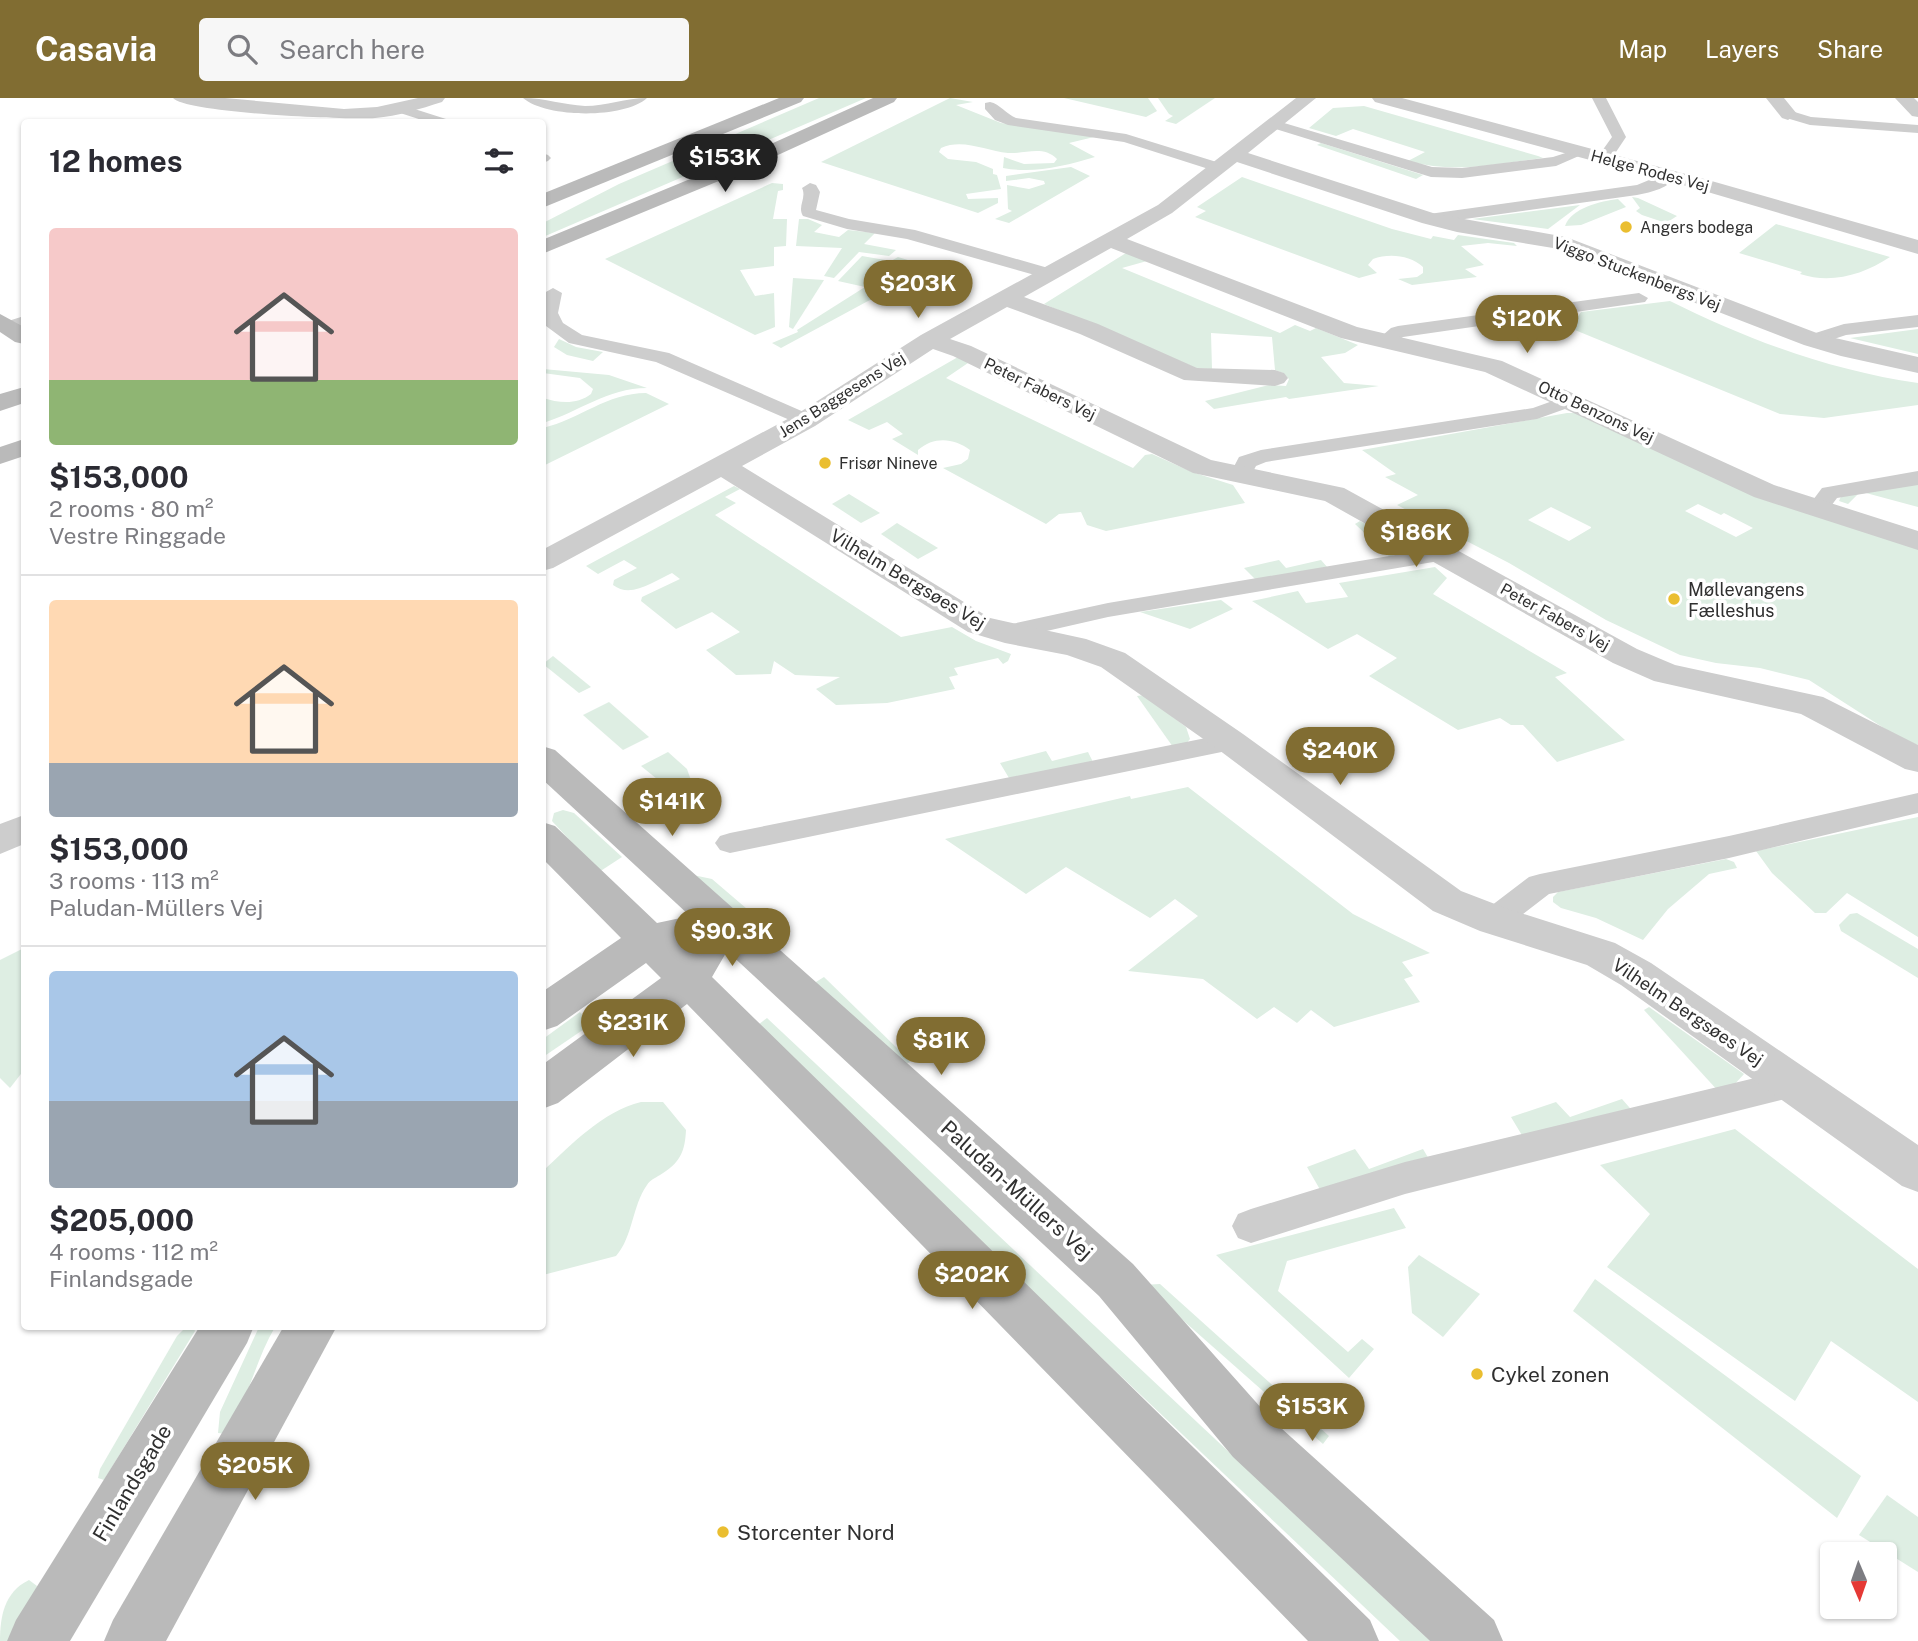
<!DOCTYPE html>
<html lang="en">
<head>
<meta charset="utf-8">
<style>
  :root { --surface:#fff; --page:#f7f7f7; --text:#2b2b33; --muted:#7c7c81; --line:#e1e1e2; --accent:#816d32 }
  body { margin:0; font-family:"Public Sans",sans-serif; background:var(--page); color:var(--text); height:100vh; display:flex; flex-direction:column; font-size:26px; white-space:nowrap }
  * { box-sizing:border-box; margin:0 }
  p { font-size:23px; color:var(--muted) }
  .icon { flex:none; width:38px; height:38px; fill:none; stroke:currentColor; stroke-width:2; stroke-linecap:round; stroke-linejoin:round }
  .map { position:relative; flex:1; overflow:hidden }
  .details { position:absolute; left:21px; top:21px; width:525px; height:1211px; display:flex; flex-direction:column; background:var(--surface); border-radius:7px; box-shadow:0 2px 5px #0004 }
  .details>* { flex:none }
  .needle { width:46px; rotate:178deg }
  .fabs { position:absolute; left:1820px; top:1444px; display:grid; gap:14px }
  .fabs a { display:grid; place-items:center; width:77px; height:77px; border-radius:7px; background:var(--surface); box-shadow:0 2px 5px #0004; font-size:35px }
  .price { position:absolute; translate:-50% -60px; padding:0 16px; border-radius:24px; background:var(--accent); color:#fff; font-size:23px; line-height:46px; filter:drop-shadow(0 2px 4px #0008) }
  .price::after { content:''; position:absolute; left:50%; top:42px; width:21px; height:16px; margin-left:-10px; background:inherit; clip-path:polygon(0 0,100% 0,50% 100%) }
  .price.current { background:#222; color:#fff }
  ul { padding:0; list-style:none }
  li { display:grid; align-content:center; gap:14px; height:371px; padding:0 28px }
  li+li { border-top:2px solid var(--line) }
  li span { display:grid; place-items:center; height:217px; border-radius:7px; color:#555 }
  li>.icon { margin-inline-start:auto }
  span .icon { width:126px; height:126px; fill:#fffc; stroke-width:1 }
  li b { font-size:30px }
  h2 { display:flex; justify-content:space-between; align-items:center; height:84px; padding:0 28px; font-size:30px }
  header { display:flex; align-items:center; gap:42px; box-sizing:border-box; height:98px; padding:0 35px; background:var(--accent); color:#fff }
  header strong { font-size:33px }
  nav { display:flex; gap:38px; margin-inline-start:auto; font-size:24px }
  .search { width:490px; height:63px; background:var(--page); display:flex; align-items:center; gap:18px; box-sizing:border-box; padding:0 24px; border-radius:7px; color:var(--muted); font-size:26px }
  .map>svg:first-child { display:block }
  .green { fill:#deeee3; fill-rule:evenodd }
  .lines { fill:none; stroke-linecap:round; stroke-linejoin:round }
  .lane { fill:#cdcdcd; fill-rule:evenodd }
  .street { fill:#cdcdcd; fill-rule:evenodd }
  .secondary { fill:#bababa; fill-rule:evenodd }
  .poi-dot { fill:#eabe30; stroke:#fff; stroke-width:2.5 }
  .labels { text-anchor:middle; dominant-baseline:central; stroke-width:7; stroke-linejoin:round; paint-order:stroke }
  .far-street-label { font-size:16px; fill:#303030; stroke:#fff }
  .far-poi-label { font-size:16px; fill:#303030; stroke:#fff; text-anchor:start }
  .street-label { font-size:18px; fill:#303030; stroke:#fff }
  .poi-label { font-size:18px; fill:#303030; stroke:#fff; text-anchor:start }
  .near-street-label { font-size:21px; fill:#303030; stroke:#fff }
  .near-poi-label { font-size:21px; fill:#303030; stroke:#fff; text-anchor:start }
</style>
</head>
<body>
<header>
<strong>Casavia</strong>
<div class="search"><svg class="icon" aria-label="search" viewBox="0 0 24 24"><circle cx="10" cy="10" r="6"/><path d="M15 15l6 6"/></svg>Search here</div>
<nav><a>Map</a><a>Layers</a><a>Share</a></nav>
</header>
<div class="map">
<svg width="1918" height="1543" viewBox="0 0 1918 1543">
  <rect width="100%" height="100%" fill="#fff"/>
  <g class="green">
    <polygon points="819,0 866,0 543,139 543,125 619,86"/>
    <path d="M950,0l23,4 -17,3 45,18 93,14 -25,6 26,14c-31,9 -61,17 -92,11l1,-11 20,7 30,-1 3,-4c-14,-14 -31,-5 -49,-6 -22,-2 -45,-15 -67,-5l-2,4 9,7 28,3 17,7v5l4,1 4,14 -35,5 2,5 30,-1v5l-20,10 -157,-51z"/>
    <polygon points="1064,0 1148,0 1157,13 1146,19"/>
    <polygon points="1158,0 1215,0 1176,26 1165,23 1173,18 1169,16"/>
    <path d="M1364,8l174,50 5,2c-48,6 -87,16 -135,3l17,-9 -72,-23 -17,7 -27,-8 24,-20z"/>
    <polygon points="1321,45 1423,77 1416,81 1317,47"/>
    <polygon points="1071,69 1090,78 1009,125 995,121 1012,113 1008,111 1007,87 1029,91 1045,86 1044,83 1029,80 1006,83 1006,78"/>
    <path d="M1242,79l150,52 39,10 2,-3 21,4 4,-5 56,8 3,3 -29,-3 -27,3 23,19 -19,4 12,8 -65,8 -14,-6 19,-2 6,-4v-6c-13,-12 -34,-14 -50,-8l-5,6 9,8 -18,5 -164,-61 11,-6 -9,-4z"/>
    <polygon points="772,85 783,86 783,92 778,93 773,121 787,121 786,148 774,149 774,168 740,172 755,198 774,195 775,229 755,237 605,161"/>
    <polygon points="1632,99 1638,100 1677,118 1666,125 1642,117 1636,113 1640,110"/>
    <path d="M1618,101l8,8 -45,18 -16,1c6,-18 36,-25 53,-27z"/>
    <polygon points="1580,107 1548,131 1472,121"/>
    <polygon points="799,121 808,121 822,127 814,134 839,139 848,132 875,135 864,146 896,152 889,158 859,154 834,180 824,178 842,150 796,148"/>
    <path d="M1776,126l114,33c-27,18 -59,27 -90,17l2,-2 -63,-19z"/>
    <polygon points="1126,155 1147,163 1122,170 1280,235 1295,227 1310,233 1316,230 1358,247 1345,255 1321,259 1344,285 1379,288 1289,301 1286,299 1214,311 1205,303 1269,287 1286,288 1289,281 1283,275 1275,272 1272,239 1211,235 1212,271 1196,270 1044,206"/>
    <polygon points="862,158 891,163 898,159 931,169 781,250 772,245 798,234 797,232 865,189 838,183"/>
    <polygon points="793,180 824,182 793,231 789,229"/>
    <path d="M1670,203c78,39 162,70 248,82v22l-94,13 -44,-4 -210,-86 11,-16z"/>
    <polygon points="1918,231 1918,256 1850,240"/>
    <polygon points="559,241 576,249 603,254 593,263 567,257 554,249"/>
    <path d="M958,259l10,6 -22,15 187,90 12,-13 7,-1 40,18 41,13 12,18 -139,28 -19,-6 -6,-13 -22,2 -13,10 -103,-56 18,-4 7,-5 2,-9c-16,-12 -36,-14 -52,0v5l-26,-16 11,-5 -16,-12 -18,8 -21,-10z"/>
    <path d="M543,271l66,6 38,13c-40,0 -68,24 -104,35v-25c16,5 34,7 48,-4l2,-5 -13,-11 -37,-5z"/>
    <path d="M646,295l23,11 -126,62v-38c37,-9 64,-35 103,-35z"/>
    <path d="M1567,315h24l327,134v198l-17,-6 -92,-59 -49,-12 -44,-5 -36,-8 -74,-35 -97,-57 -112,-58 21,-10 -33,-18 11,-3 -34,-24zM1698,406l23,11 3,-2 29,15 -17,9 -51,-26zM1551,409l40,20v1l-22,13 -41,-21z"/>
    <polygon points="1918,385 1918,409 1866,395 1858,396 1848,406 1839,403 1842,396"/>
    <path d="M734,388l6,3 -15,8 11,6 -21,12 186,122 51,-10 24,14 35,13 -3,7 -5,3 -5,-6 -44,10 4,7 -9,2 6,12 -68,14 -51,2 -20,-16 24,-12 -45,-2 -21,-14 -3,13 -35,1 -30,-25 34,-18 -28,-20 -36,17 -35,-28 1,-4 38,-18 -8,-6c-18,8 -41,26 -59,12l1,-5 23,-12 -13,-8 -26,14 -12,-8z"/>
    <polygon points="849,396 880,415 861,425 832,406"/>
    <polygon points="1360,423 1405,447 1407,451 1390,459 1355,426"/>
    <polygon points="897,425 938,450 918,461 881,436"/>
    <polygon points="1279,462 1286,470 1321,462 1328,470 1255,481 1244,470"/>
    <polygon points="1435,469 1447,480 1433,496 1567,575 1555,579 1625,642 1557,664 1523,627 1511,627 1500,620 1458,632 1369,578 1397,560 1357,536 1328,551 1252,503 1298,493 1306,505 1348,499 1339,485"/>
    <polygon points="1221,502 1233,511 1190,531 1140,514"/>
    <polygon points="553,558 591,589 579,595 543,566"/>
    <polygon points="1144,597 1186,629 1190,641 1185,647 1173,649 1137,598"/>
    <polygon points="609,604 649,639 623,652 583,617"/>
    <polygon points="1046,653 1052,663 1088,654 1094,666 1009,680 1000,665"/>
    <polygon points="668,654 687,671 704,719 641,668"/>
    <polygon points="1188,689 1353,816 1430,855 1402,864 1413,878 1404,881 1420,904 1334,929 1311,912 1297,925 1274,909 1257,921 1203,881 1128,873 1198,818 1175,801 1150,820 1066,769 1026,796 945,741 1130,698 1131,701"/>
    <polygon points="563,712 574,715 622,759 599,774 552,723 554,715"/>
    <polygon points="1918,719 1918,839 1847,795 1826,815 1815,815 1772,775 1756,753"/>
    <polygon points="1726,761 1734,764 1737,770 1709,776 1668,811 1643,842 1596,820 1561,810 1553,804 1553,799 1558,794"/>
    <polygon points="693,777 712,781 774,834 772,849"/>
    <polygon points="1857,815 1918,851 1918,880 1841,833 1839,827 1850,816"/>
    <polygon points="24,850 24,972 10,990 0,980 0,862"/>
    <polygon points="824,879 899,952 910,964 902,968 811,887"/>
    <polygon points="1649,909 1744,976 1733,988 1720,995 1644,912"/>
    <polygon points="580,914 590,927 543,959 543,941"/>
    <polygon points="767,920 1430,1543 1400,1543 754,930"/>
    <polygon points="1622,1001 1636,1017 1526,1044 1511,1019 1556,1004 1570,1019"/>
    <path d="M641,1004h22l23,28c-1,22 -6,33 -26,45 -5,3 -10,5 -13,10 -15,21 -14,52 -31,71l-73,19v-104c28,-26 60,-60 98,-69z"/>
    <polygon points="1735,1031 1918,1171 1918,1304 1831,1243 1795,1303 1607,1169 1650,1116 1600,1067"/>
    <polygon points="1355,1051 1369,1071 1423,1051 1433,1068 1322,1095 1307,1069"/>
    <polygon points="1394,1110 1406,1130 1287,1163 1278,1193 1348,1254 1362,1241 1374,1251 1349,1280 1216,1157"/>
    <polygon points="1419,1157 1480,1196 1443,1239 1412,1215 1408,1169"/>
    <polygon points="1595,1181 1861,1378 1837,1420 1573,1213"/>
    <polygon points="1160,1186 1329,1338 1323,1346 1143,1187"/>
    <polygon points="186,1229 193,1229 195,1233 104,1382 98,1380 100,1371 177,1238"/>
    <path d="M259,1229h16c-20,34 -27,74 -49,107l-8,-1 2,-21z"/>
    <polygon points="1887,1397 1918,1419 1918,1474 1859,1437"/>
    <path d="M29,1482l8,6 -3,12 -26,43h-8c0,-24 4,-49 29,-61z"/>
  </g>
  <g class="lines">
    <g class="lane">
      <path d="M523,0c22,0 41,7 62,8 21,0 41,-8 62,-8 -23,21 -101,20 -124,0z"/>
      <polygon points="1592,0 1606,0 1626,39 1610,63 1605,65 1597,60 1612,39"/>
      <path d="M990,4c10,2 16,12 26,16l110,16 97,30 3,3 -8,5 -94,-30 -116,-17 -13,-5 -10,-11v-6z"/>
      <polygon points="402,7 446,21 448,24 428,24 397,14 397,8"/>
      <polygon points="1788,12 1811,19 1918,27 1918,35 1810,27 1783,19 1783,13"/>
      <polygon points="1274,22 1432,69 1462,70 1553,59 1581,50 1588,54 1556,68 1462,80 1431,79 1269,29 1267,26"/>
      <polygon points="542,55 548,57 551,60 548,63 542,65"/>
      <path d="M1671,73l8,5c-12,12 -26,16 -42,19l-208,29 -8,-5 8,-5 208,-29z"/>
      <path d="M810,85l6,2 4,7 -4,18 33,9 66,11 140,40 3,4 -9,5 -142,-40 -60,-10 -44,-13c-6,-10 4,-18 -1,-28z"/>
      <polygon points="553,190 562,195 558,215 563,225 582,237 669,255 813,318 816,322 813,326 799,326 656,264 569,245 546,228 542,221 544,195"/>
      <polygon points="1639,195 1648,200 1645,204 1403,239 1384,250 1375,244 1391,230 1398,228"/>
      <polygon points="1918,217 1918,229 1846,237 1813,248 1804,242 1806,238 1844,226"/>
      <polygon points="24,218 24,230 9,235 0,229 2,225"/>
      <polygon points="1572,296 1579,298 1582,302 1579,306 1537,321 1266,364 1256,368 1248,383 1232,383 1229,378 1239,359 1261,352 1533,310"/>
      <path d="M1918,373v14l-81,13c-8,11 -12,18 -27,15l-3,-5 15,-20z"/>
      <polygon points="1443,449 1451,451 1455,456 1451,461 1108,519 1007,542 998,539 995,534 998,529 1108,505"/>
      <polygon points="1231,635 1241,638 1245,644 1241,650 730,755 720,752 715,745 720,738 730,735"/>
      <polygon points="1918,695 1918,715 1729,760 1549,796 1505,830 1494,834 1483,830 1479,822 1483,814 1529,779 1540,776 1729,738"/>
      <polygon points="1793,971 1805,975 1810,985 1805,995 1793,999 1405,1096 1251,1145 1238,1140 1232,1128 1238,1116 1251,1111 1405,1064"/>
    </g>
    <g class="street">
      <path d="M173,0h52l119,11 33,-2 41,-9h27l-3,4c-22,7 -44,14 -67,16 -28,2 -189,-5 -202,-20z"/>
      <polygon points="1296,0 1316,0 1248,55 1436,116 1566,139 1822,237 1918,259 1918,275 1841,258 1804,247 1553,150 1457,134 1422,125 1237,64 1172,115 1127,141 1357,229 1502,263 1774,387 1918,433 1918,452 1754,399 1485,274 1341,240 1111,150 1024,199 1098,226 1197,270 1275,272 1284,275 1288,280 1284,285 1275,288 1184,282 1080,236 1007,209 950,241 971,248 1211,362 1344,390 1637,551 1675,567 1823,599 1918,647 1918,674 1905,671 1801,616 1654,583 1613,565 1325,403 1193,375 953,258 933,251 815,328 742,368 990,520 1086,541 1125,555 1243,636 1461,793 1508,811 1615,845 1651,865 1918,1047 1918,1094 1902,1088 1621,887 1587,867 1480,833 1433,813 1219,652 1101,569 1067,557 1005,545 968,534 721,379 553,470 542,473 542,452 797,316 921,237 1158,107"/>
      <polygon points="1372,0 1402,0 1708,82 1918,142 1918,156 1694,90 1375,4"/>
      <polygon points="1766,0 1784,0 1797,16 1788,22 1782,20"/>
      <polygon points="1895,0 1914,0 1918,4 1918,19 1912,18"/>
      <polygon points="24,717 24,746 0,756 0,726"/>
    </g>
    <g class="secondary">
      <polygon points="779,0 804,0 801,4 542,110 542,96"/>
      <polygon points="873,0 897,0 894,4 743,73 542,156 542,142 729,65"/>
      <polygon points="0,216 24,229 24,246 15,244 0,234"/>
      <polygon points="24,289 24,305 0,313 0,296"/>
      <polygon points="24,341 24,358 0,366 0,349"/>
      <polygon points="542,648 555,652 1133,1166 1271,1321 1494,1522 1503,1543 1430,1543 1233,1359 1099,1198 727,853 712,879 1370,1522 1379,1543 1308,1543 687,906 558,1005 542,1011 542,967 661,880 646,865 557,928 542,933 542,894 621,840 542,760 542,724 555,728 657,825 690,818 542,681"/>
      <polygon points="200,1228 254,1228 247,1245 70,1543 7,1543 16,1522"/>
      <polygon points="284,1228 337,1228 166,1543 104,1543 113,1522"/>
    </g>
  </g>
  <g class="poi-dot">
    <circle cx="1626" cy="129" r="7"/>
    <circle cx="825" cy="365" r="7"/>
    <circle cx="1674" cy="501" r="7"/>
    <circle cx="1477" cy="1276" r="7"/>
    <circle cx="723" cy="1434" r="7"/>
  </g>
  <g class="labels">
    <g class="far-street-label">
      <text transform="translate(1650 73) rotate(15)">Helge Rodes Vej</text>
      <text transform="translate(1637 176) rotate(21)">Viggo Stuckenbergs Vej</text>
      <text transform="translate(1040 291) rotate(26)">Peter Fabers Vej</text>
      <text transform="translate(842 297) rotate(-32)">Jens Baggesens Vej</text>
      <text transform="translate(1596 314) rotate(25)">Otto Benzons Vej</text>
      <text transform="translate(1555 519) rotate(29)">Peter Fabers Vej</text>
    </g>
    <g class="far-poi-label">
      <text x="1640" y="129">Angers bodega</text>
      <text x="839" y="365">Frisør Nineve</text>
    </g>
    <g class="street-label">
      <text transform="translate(908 481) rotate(31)">Vilhelm Bergsøes Vej</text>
      <text transform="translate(1688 914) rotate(34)">Vilhelm Bergsøes Vej</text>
    </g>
    <g class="poi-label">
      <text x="1688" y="491">Møllevangens<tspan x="1688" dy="21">Fælleshus</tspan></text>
    </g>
    <g class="near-street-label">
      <text transform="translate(1017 1092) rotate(42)">Paludan-Müllers Vej</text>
      <text transform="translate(132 1385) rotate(-59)">Finlandsgade</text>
    </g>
    <g class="near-poi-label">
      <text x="1491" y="1276">Cykel zonen</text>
      <text x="737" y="1434">Storcenter Nord</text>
    </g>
  </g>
</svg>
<div class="fabs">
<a><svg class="needle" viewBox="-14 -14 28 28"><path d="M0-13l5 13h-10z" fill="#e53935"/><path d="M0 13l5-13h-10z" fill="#7c7c81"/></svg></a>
</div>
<b class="price current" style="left:725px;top:96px">$153K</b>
<b class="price" style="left:918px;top:222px">$203K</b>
<b class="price" style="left:1527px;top:257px">$120K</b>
<b class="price" style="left:1416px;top:471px">$186K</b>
<b class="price" style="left:1340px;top:689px">$240K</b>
<b class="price" style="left:672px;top:740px">$141K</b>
<b class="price" style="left:732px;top:870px">$90.3K</b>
<b class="price" style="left:633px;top:961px">$231K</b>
<b class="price" style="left:941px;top:979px">$81K</b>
<b class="price" style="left:972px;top:1213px">$202K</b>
<b class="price" style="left:1312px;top:1345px">$153K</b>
<b class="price" style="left:255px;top:1404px">$205K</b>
<section class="details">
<h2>12 homes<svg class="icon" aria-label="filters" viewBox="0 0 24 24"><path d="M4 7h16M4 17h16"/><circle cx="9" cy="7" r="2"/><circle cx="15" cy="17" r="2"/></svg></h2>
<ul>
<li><span style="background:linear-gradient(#f6c9c9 70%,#8fb573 0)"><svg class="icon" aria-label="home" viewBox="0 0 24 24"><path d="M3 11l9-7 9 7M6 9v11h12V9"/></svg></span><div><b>$153,000</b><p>2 rooms · 80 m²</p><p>Vestre Ringgade</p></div></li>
<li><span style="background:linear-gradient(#ffd9b3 75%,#9aa5b1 0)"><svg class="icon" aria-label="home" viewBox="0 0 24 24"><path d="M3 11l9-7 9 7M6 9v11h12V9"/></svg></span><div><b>$153,000</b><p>3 rooms · 113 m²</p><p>Paludan-Müllers Vej</p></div></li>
<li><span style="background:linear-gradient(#a9c7e8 60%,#9aa5b1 0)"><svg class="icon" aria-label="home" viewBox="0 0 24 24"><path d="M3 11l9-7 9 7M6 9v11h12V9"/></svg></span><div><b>$205,000</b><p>4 rooms · 112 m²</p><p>Finlandsgade</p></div></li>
</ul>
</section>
</div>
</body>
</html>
